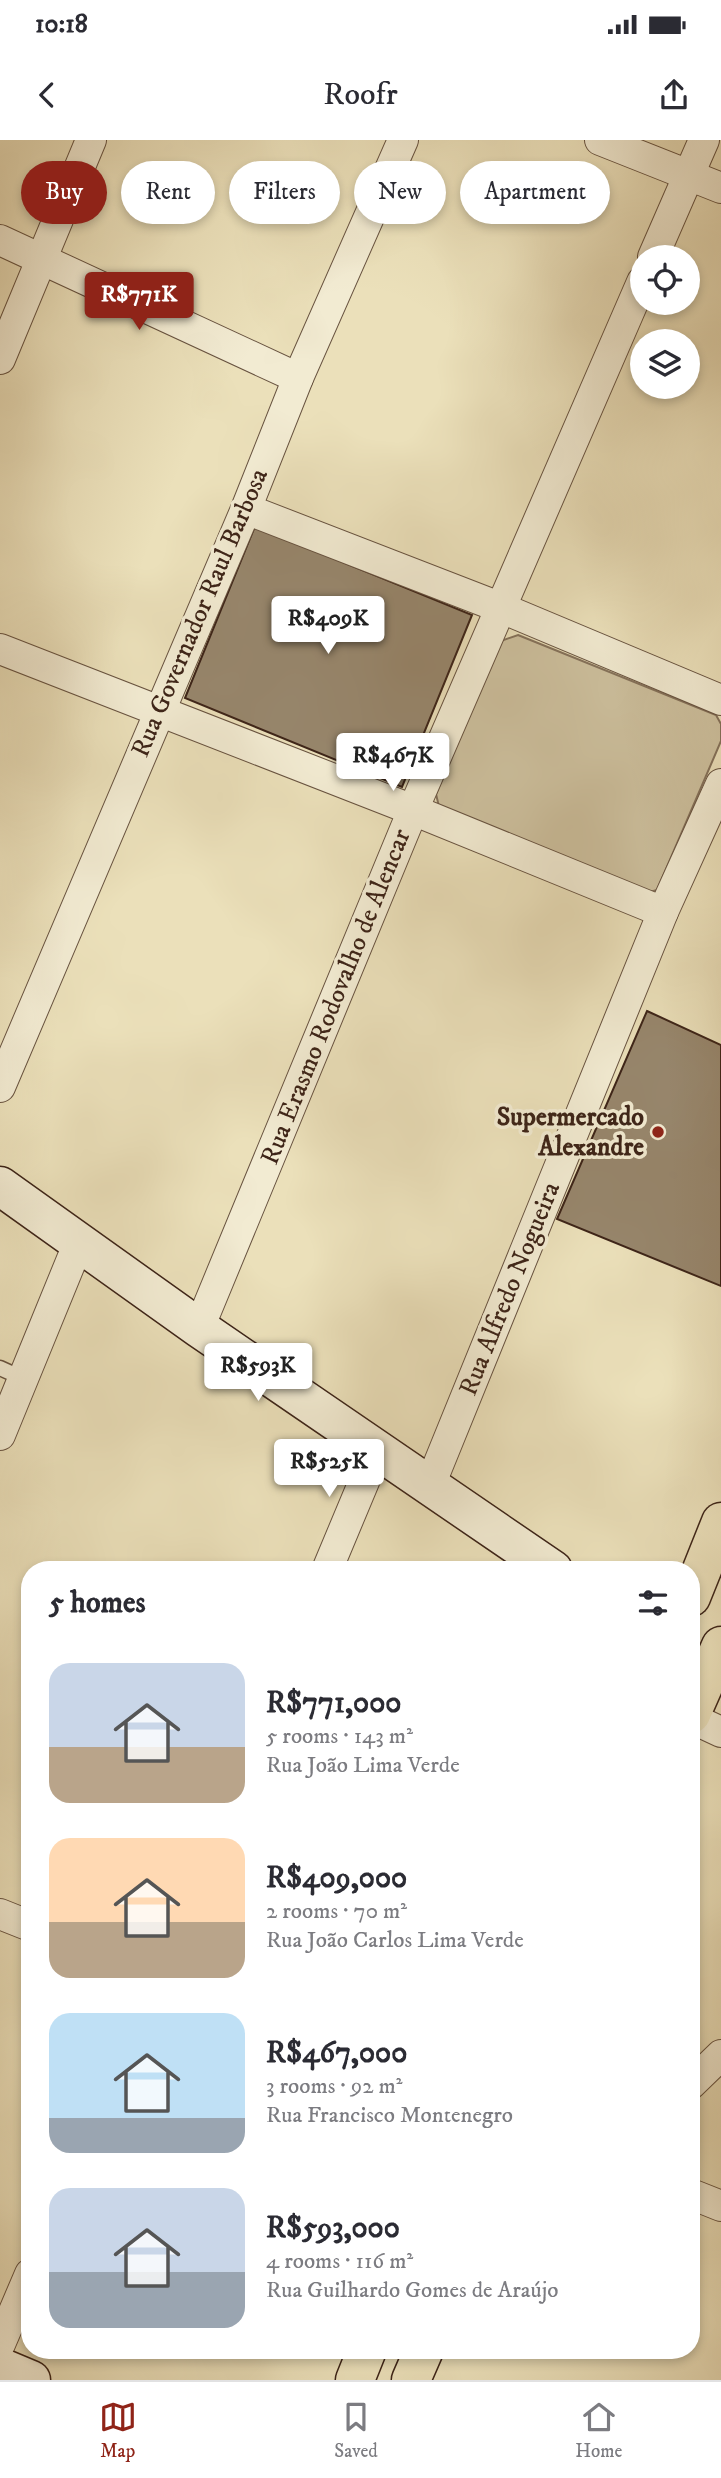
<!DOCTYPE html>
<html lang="en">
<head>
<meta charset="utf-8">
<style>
  :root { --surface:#fff; --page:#f7f7f7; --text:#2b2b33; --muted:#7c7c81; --line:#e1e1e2; --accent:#8f2418 }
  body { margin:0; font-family:"IM FELL DW Pica",serif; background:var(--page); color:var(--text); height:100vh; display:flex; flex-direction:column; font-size:26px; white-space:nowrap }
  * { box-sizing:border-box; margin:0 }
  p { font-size:23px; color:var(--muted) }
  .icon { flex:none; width:38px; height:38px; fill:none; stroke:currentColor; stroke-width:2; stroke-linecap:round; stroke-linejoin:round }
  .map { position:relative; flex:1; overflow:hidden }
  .side { position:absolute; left:21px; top:1421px; width:679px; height:798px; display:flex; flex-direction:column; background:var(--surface); border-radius:28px; box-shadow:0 4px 10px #0003 }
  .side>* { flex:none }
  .guide { position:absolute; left:21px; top:21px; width:679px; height:63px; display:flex; gap:14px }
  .buttons { position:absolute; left:630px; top:105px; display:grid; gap:14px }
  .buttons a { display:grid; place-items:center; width:70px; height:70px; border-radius:50%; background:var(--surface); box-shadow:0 4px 10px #0003; font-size:35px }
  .price { position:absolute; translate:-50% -60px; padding:0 16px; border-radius:7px; background:#fff; color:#222; font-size:23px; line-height:46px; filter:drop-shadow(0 2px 4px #0008) }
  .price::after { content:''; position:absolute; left:50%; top:42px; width:21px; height:16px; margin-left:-10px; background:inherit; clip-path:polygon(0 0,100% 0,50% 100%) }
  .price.active { background:var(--accent); color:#fff }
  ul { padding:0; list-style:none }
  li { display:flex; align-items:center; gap:21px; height:175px; padding:0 28px }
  li span { display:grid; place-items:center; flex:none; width:196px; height:140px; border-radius:21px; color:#555 }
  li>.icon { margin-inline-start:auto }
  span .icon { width:84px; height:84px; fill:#fffc; stroke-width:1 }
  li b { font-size:30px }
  h2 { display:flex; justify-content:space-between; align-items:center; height:84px; padding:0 28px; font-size:30px }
  .chip { padding:0 24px; border-radius:32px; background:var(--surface); box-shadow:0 4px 10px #0003; font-size:24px; line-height:63px }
  .chip.active { background:var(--accent); color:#fff }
  .status { display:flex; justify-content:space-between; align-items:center; height:49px; padding:0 35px; background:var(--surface); direction:ltr }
  .status svg { height:19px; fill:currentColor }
  header { display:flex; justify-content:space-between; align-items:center; height:91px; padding:0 28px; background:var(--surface); font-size:32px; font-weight:600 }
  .tabs { display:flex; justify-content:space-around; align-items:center; height:98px; border-top:2px solid var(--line); background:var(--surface); font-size:19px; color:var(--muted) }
  .tabs a { display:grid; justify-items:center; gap:4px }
  .tabs .active { color:var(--accent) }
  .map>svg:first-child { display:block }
  .green { fill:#cdc09e; stroke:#85725b; stroke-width:2 }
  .building { fill:#97866c; stroke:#3d2418; stroke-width:2 }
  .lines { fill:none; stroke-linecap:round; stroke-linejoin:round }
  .lane-casing { stroke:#685340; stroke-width:17 }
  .street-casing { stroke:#685340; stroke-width:32 }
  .secondary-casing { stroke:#3d2418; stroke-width:41 }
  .primary-casing { stroke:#3d2418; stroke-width:41 }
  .lane { stroke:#f2ebd2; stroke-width:14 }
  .street { stroke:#f2ebd2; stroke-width:30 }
  .secondary { stroke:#f2ebd2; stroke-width:38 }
  .primary { stroke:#ebe0ba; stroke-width:38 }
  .poi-dot { fill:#8f2418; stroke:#f2ebd2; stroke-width:2.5 }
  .labels { text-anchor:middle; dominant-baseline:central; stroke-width:7; stroke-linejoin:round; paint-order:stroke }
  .street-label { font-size:26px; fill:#3d2418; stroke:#f2ebd2 }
  .poi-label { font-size:26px; font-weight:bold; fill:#3d2418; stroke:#f2ebd2; text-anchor:end }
</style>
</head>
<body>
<div class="status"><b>10:18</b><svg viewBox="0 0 49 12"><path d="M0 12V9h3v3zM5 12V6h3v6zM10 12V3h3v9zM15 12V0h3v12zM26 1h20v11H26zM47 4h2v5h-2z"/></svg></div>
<header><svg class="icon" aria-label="back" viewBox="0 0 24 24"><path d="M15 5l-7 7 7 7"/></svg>Roofr<svg class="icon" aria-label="share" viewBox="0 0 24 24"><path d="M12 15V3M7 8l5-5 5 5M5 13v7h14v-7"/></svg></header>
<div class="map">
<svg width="721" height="2240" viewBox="0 0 721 2240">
  <rect width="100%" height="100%" fill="#ebe0ba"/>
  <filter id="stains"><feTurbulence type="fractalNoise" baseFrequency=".00286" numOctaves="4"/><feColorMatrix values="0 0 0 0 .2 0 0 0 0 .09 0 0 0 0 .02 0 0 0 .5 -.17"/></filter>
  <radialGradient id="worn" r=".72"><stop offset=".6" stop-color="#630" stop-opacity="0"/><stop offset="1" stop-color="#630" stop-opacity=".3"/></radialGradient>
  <polygon class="green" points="518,495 716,575 721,584 721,601 657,750 646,753 440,671 436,654 498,502"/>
  <g class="building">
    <polygon points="255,386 472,475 402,647 185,558"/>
    <polygon points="647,871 721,905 721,1146 557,1079"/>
  </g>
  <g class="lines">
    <defs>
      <polyline id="lane" points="0,1228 22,1238"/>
      <g id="street">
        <polyline points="600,0 721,48"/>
        <polyline points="0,100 298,238"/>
        <polyline points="653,117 704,0"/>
        <polyline points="0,219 91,0"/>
        <polyline points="246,369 499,467 721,560"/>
        <polyline points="0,509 413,670 663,772"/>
        <polyline points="0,947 246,369 298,238 403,0"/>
        <polyline points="199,1188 413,670 642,142"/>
        <polyline points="0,1295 79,1102"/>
        <polyline points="430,1345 663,772 721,644"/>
        <polyline points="327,1430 378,1308"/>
        <polyline points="691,1578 721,1592"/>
        <polyline points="0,1774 30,1786"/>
        <polyline points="691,1944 721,1915"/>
        <polyline points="691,2054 721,2066"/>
        <polyline points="0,2204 30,2134"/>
      </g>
      <g id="secondary">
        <polyline points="0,1046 199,1188 553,1430"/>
        <polyline points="0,2227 31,2240"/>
      </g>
      <g id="primary">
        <polyline points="691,1457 721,1382"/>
        <polyline points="691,1574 721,1506"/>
        <polyline points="355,2240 367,2210"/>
        <polyline points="411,2240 424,2210"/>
      </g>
    </defs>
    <use href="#lane" class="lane-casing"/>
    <use href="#street" class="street-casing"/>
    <use href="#secondary" class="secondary-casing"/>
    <use href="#primary" class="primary-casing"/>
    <use href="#lane" class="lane"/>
    <use href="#street" class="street"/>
    <use href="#secondary" class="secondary"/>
    <use href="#primary" class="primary"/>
  </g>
  <circle class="poi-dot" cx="658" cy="992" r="7"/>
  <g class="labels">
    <g class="street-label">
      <text transform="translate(200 473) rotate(-67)">Rua Governador Raul Barbosa</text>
      <text transform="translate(336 857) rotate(-68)">Rua Erasmo Rodovalho de Alencar</text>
      <text transform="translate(510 1149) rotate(-68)">Rua Alfredo Nogueira</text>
    </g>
    <g class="poi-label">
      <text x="644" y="977">Supermercado<tspan x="644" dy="30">Alexandre</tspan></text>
    </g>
  </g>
  <rect width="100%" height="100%" filter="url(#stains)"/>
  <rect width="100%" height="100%" fill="url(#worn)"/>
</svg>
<div class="buttons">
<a><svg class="icon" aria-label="locate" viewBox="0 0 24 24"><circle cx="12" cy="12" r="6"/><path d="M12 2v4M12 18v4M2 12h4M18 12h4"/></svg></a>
<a><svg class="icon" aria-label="layers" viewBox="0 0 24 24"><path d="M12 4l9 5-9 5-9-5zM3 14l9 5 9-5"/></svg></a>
</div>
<b class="price active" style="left:139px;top:192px">R$771K</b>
<b class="price" style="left:328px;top:516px">R$409K</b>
<b class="price" style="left:393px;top:653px">R$467K</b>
<b class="price" style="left:258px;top:1263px">R$593K</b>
<b class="price" style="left:329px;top:1359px">R$525K</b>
<div class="guide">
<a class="chip active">Buy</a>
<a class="chip">Rent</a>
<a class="chip">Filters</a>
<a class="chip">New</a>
<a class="chip">Apartment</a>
</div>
<section class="side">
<h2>5 homes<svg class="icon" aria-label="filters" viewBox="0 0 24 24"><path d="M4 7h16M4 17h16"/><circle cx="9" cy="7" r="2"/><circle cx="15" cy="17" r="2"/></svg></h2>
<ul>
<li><span style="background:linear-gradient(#c9d6e8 60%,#b9a48a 0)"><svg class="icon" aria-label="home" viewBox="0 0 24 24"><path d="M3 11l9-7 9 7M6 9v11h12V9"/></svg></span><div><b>R$771,000</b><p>5 rooms · 143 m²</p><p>Rua João Lima Verde</p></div></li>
<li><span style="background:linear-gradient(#ffd9b3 60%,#b9a48a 0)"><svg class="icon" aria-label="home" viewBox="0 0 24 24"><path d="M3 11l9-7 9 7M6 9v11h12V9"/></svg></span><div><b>R$409,000</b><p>2 rooms · 70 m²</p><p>Rua João Carlos Lima Verde</p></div></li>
<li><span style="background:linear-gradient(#bfe0f5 75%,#9aa5b1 0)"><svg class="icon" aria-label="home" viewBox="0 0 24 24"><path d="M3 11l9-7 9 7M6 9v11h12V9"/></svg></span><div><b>R$467,000</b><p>3 rooms · 92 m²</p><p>Rua Francisco Montenegro</p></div></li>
<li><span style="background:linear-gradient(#c9d6e8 60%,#9aa5b1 0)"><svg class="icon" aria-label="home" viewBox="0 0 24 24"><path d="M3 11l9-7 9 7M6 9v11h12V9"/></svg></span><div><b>R$593,000</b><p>4 rooms · 116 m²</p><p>Rua Guilhardo Gomes de Araújo</p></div></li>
</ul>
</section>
</div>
<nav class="tabs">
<a class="active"><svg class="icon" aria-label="map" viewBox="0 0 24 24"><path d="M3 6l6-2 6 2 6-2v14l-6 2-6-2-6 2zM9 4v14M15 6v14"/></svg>Map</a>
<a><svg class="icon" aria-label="saved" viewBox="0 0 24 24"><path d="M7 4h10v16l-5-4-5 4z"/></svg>Saved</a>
<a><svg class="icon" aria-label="home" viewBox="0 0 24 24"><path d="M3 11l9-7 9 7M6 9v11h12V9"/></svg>Home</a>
</nav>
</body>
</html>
